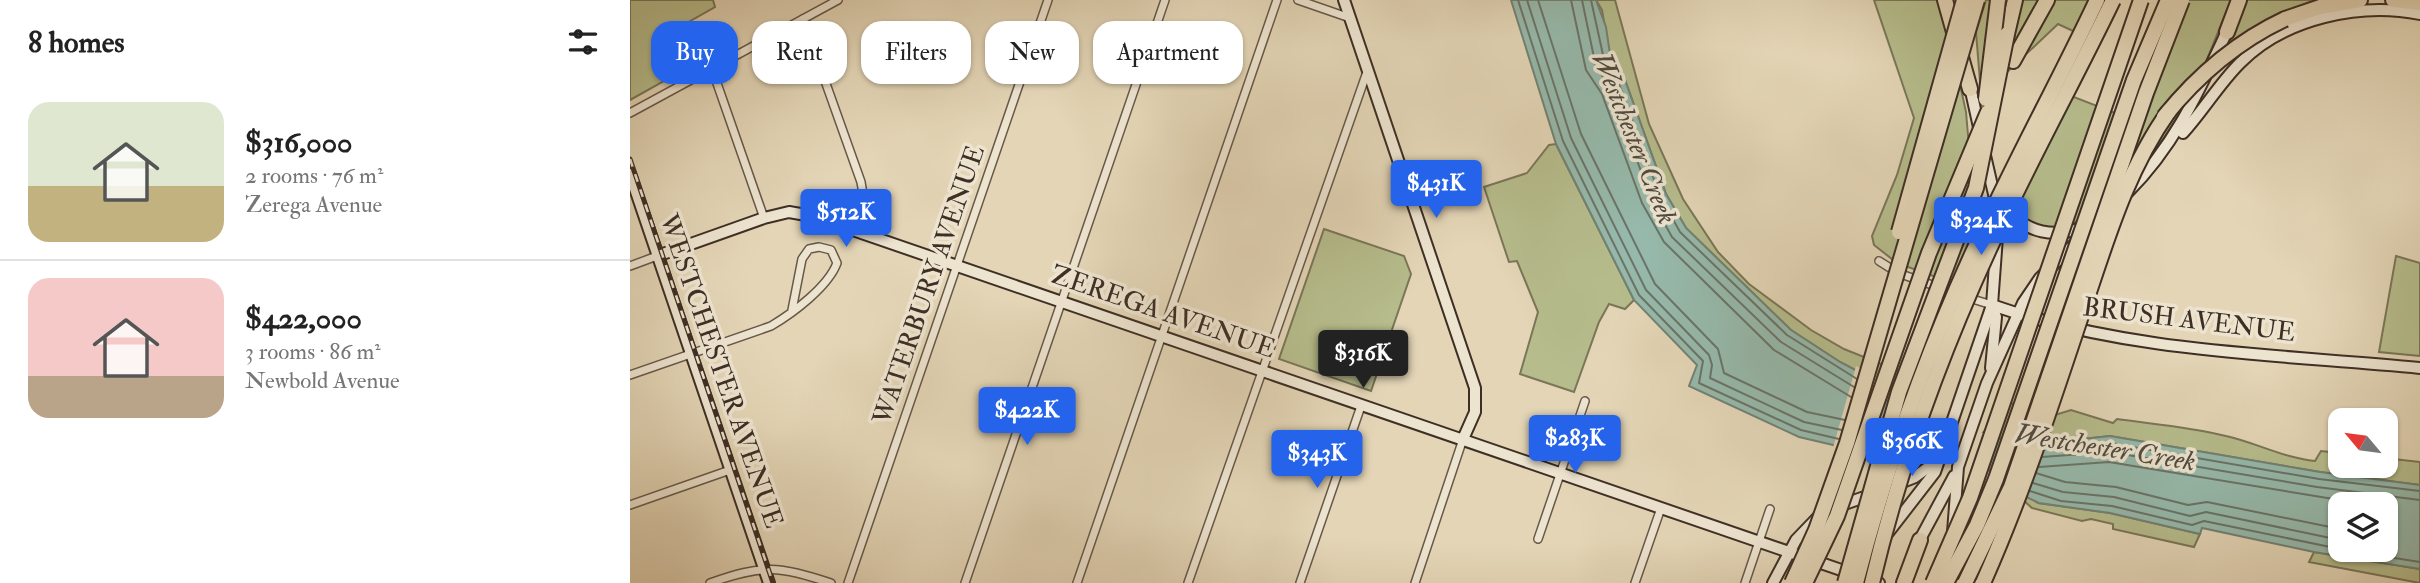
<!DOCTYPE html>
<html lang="en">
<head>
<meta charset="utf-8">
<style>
  :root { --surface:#fff; --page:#f6f6f6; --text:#222; --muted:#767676; --line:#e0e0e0; --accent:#2563eb }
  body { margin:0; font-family:"IM FELL Double Pica",serif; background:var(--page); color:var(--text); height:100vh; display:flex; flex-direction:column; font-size:26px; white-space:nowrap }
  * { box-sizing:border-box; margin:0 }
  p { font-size:23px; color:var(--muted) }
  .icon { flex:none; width:38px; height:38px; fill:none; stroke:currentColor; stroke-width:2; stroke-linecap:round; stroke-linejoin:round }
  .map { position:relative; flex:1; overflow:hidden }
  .panel { display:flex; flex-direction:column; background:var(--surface); width:630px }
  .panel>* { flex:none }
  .guide { position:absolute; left:21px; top:21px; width:665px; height:63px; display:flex; gap:14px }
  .needle { width:46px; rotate:299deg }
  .controls { position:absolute; left:1698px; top:408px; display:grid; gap:14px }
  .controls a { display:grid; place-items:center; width:70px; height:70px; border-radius:14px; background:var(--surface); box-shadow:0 2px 5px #0004; font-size:35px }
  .price { position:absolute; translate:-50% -60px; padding:0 16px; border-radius:7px; background:var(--accent); color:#fff; font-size:23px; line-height:46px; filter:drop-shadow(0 2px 4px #0008) }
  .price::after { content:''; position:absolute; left:50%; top:42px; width:21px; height:16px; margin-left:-10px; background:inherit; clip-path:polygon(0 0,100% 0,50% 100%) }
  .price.on { background:#222; color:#fff }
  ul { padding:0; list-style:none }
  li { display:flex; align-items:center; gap:21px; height:175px; padding:0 28px }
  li+li { border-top:2px solid var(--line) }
  li span { display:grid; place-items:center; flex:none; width:196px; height:140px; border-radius:21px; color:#555 }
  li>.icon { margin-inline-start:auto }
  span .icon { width:84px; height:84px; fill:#fffc; stroke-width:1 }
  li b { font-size:30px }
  h2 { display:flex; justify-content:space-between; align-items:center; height:84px; padding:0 28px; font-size:30px }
  .tag { padding:0 24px; border-radius:21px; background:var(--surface); box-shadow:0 2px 5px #0004; font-size:24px; line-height:63px }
  .tag.on { background:var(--accent); color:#fff }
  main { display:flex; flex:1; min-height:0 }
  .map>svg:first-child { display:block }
  .green { fill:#b6bc8c; stroke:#7a7658; stroke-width:2 }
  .water { fill:#96b9ab; stroke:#738275; stroke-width:2; fill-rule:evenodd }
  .pier { fill:#e3d5b6 }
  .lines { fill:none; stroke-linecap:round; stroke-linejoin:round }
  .shore { stroke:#6a7468; stroke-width:2 }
  .street-casing { stroke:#675849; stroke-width:10 }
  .secondary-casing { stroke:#3e2f25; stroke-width:14 }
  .highway-casing { stroke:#3e2f25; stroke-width:18 }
  .street { stroke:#ede4d0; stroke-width:7 }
  .secondary { stroke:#ede4d0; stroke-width:10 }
  .highway { stroke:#e3d5b6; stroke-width:14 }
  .rail-casing { stroke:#3e2f25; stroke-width:5 }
  .rail { stroke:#ede4d0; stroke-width:2.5; stroke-dasharray:8; stroke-linecap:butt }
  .highway-bridge-casing { stroke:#3e2f25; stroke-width:18; stroke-linecap:butt }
  .highway-bridge { stroke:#e3d5b6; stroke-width:14 }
  .labels { text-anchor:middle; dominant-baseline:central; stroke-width:7; stroke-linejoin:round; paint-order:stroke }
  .street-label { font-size:26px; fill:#3e2f25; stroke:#ede4d0 }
  .water-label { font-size:28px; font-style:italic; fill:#504b40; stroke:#ede4d0 }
</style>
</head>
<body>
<main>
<section class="panel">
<h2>8 homes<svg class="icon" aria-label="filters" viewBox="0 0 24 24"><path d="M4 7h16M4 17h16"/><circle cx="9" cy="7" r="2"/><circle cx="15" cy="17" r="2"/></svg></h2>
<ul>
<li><span style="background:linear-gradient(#dfe7d0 60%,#c2b280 0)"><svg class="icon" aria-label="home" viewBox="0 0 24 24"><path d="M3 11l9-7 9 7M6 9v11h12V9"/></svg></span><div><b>$316,000</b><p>2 rooms · 76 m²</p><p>Zerega Avenue</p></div></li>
<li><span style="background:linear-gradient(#f6c9c9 70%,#b9a48a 0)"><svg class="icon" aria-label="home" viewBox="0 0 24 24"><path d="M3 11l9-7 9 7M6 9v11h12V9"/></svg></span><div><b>$422,000</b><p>3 rooms · 86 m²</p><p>Newbold Avenue</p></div></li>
</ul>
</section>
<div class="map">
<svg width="1790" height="583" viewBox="0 0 1790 583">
  <rect width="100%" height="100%" fill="#e3d5b6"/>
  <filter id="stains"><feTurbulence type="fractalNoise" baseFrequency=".00286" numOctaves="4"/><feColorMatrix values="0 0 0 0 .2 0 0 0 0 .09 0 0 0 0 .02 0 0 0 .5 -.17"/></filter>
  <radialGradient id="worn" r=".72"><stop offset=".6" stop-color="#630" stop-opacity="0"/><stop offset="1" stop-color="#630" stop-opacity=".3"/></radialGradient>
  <g class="green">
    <polygon points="0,0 83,0 85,7 25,41 41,77 0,100"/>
    <polygon points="966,0 985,0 1019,124 1053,199 1088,252 1119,284 1181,330 1214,349 1284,377 1278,398 1210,362 1161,330 1056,228 1036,194 995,80 981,61 972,10"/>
    <polygon points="1244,0 1310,0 1313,6 1336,112 1346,228 1331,286 1267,263 1244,245 1242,236 1267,175 1284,118"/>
    <polygon points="1356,0 1477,0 1458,38 1428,24 1355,93 1354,131 1346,32"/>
    <polygon points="1530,0 1601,0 1565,89 1526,150 1520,152 1489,194 1437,227 1415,228 1395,221 1383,210 1426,90 1490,115"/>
    <polygon points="1617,0 1688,0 1652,13 1604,61 1596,47"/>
    <polygon points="926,144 1004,300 995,309 979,304 969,322 944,392 890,374 908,312 887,261 879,262 854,187 897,173 919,145"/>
    <polygon points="694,229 774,256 781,274 741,391 649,359"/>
    <polygon points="1766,256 1790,263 1790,356 1749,352"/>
    <path d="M1380,403l45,12 16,-5 42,13 4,-4c36,5 74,8 109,17 31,7 58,22 89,25l6,-10 19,2v13h45v-8l35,4v23l-100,-13 -210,-36 -54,6 -77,-5z"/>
    <polygon points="1361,471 1408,503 1480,513 1570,534 1564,547 1483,529 1483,524 1461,519 1452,521 1402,508"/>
    <polygon points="1684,552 1790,569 1790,583 1679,562"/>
  </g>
  <path class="water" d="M881,0h85l10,27 5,34 14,19 41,114 20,34 105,102 49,32 68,36 28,27 35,11 85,6 54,-6 210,36 100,13v84l-106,-17 -112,-24 -2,6 -90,-21 -71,-10 -17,-8 -31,-24 -63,-22 -17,21 -65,-22 -47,-11 -110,-51 8,-21 -63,-65 -78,-156zM1710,504h45v46h-45z"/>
  <g class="pier">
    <polygon points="1226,366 1261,385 1236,458 1203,448"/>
    <polygon points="1306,420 1353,433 1341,468 1295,452"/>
  </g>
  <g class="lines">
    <g class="shore">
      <polyline points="888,0 933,141 1009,295 1073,361 1069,383 1171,430 1209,439"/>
      <polyline points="897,0 941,138 1016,290 1079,355 1082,365 1080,378 1174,422 1212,430"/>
      <polyline points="908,0 951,134 1025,284 1088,349 1094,373 1177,412 1215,420"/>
      <polyline points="941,0 956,70 972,94 1012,203 1034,242 1144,350 1221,397"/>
      <polyline points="952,0 966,67 981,88 1021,199 1042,237 1151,342 1224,387"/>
      <polyline points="961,0 975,64 989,84 1030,196 1050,232 1157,335 1227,379"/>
      <polyline points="1415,448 1480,443 1689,479 1790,491"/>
      <polyline points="1412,457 1480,452 1687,487 1790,500"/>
      <polyline points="1409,467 1479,462 1734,504"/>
      <polyline points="1406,473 1435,482 1486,487 1558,505 1577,502 1710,529"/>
      <polyline points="1403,483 1433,492 1484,497 1560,516 1576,512 1710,540"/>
      <polyline points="1400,491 1431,501 1482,506 1562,525 1574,521 1710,549"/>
      <polyline points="1714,550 1790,562"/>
    </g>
    <defs>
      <g id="street">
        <polyline points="668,0 720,18"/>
        <polyline points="173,19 231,182 234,200 230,232"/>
        <polyline points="82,69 134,218"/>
        <polyline points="0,113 208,0"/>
        <polyline points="1249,261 1268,273 1325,293"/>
        <polyline points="0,266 27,256"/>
        <polyline points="1336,297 1362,305"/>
        <path d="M0,375l141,-49c22,-13 57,-39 66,-63l-6,-13 -12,-3 -10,2 -7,10 -10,51"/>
        <polyline points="0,505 100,470"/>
        <polyline points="908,539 955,401"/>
        <path d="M80,583c53,-19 68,-17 121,0"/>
        <polyline points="218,583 418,0"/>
        <polyline points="335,583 535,0"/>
        <polyline points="447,583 647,0"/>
        <polyline points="558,583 737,72"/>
        <polyline points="670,583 731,406"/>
        <polyline points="785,583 833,439"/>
        <polyline points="1005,583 1031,508"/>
        <polyline points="1115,583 1140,509"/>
      </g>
      <g id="secondary">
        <polyline points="714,0 845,388 845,412 833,439"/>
        <polyline points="1339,82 1350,132"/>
        <path d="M1553,133c20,-22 36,-49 57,-70 44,-45 120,-61 180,-49"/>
        <polyline points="1354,151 1366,203"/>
        <polyline points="0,174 139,583"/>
        <path d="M1498,192c49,-49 73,-106 102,-167"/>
        <path d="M1375,206c20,28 51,33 81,20"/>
        <polyline points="27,256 134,218 159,212 182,216 1249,583"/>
        <path d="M1362,305c137,48 284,49 428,63"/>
        <polyline points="1361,368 1366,317 1362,305"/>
        <polyline points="1265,485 1285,477 1308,460"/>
        <polyline points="1206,507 1243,494"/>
        <polyline points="1323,532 1328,467 1357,383 1393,303 1410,278 1471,218"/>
        <polyline points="1257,534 1305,472 1362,305 1367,237"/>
        <polyline points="1287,545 1324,476"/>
        <polyline points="1143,583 1166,540 1191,514"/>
      </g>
      <g id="highway">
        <polyline points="1315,0 1340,89"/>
        <polyline points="1763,0 1790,3"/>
        <polyline points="1655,19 1690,7 1730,0"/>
        <polyline points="1597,32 1609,0"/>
        <polyline points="1377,34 1385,0"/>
        <polyline points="1383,61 1417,0"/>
        <polyline points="1274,583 1290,540"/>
      </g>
    </defs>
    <use href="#street" class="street-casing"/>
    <use href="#secondary" class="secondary-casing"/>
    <use href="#highway" class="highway-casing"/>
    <use href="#street" class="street"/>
    <use href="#secondary" class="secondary"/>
    <use href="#highway" class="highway"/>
    <defs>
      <polyline id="rail" points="0,159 143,583"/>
    </defs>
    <use href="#rail" class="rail-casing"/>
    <use href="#rail" class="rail"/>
    <defs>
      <g id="highway-bridge">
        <polyline points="1356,99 1368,0"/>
        <path d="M1534,117c33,-41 72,-75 121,-98"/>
        <polyline points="1269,232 1334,0"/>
        <polyline points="1162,583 1186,530 1217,443 1347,0"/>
        <polyline points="1175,583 1207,516 1299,253 1358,112"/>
        <polyline points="1215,583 1269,392 1346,188 1377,34"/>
        <path d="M1226,583c30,-115 69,-227 119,-335 38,-84 83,-165 122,-248"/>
        <path d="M1242,583c29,-122 73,-241 127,-355 36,-77 77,-151 114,-228"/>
        <polyline points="1303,583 1340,498 1511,0"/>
        <polyline points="1316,583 1347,525 1366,479 1504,80 1538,0"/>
        <polyline points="1335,583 1381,487 1516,93 1552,0"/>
        <path d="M1353,583c40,-90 70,-183 101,-276 23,-68 43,-137 85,-196"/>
      </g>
    </defs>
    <use href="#highway-bridge" class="highway-bridge-casing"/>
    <use href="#highway-bridge" class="highway-bridge"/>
  </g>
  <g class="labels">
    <g class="street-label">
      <text transform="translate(299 285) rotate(-71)">WATERBURY AVENUE</text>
      <text transform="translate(533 312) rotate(19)">ZEREGA AVENUE</text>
      <text transform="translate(1559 320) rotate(7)">BRUSH AVENUE</text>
      <text transform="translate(91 371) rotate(71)">WESTCHESTER AVENUE</text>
    </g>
    <g class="water-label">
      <text transform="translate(1004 138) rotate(68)">Westchester Creek</text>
      <text transform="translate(1475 448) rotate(9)">Westchester Creek</text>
    </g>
  </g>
  <rect width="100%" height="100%" filter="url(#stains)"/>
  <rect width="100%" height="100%" fill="url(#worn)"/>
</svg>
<div class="controls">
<a><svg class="needle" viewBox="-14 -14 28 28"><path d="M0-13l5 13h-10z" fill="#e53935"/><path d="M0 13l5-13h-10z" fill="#767676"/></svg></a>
<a><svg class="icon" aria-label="layers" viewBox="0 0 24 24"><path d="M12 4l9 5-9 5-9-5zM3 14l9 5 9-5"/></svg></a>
</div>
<b class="price" style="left:806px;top:220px">$431K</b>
<b class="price" style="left:216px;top:249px">$512K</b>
<b class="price" style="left:1351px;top:257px">$324K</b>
<b class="price on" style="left:733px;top:390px">$316K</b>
<b class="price" style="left:397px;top:447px">$422K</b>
<b class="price" style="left:945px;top:475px">$283K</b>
<b class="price" style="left:1282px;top:478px">$366K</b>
<b class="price" style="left:687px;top:490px">$343K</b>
<div class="guide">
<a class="tag on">Buy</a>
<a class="tag">Rent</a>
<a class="tag">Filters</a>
<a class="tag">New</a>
<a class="tag">Apartment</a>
</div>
</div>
</main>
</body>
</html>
